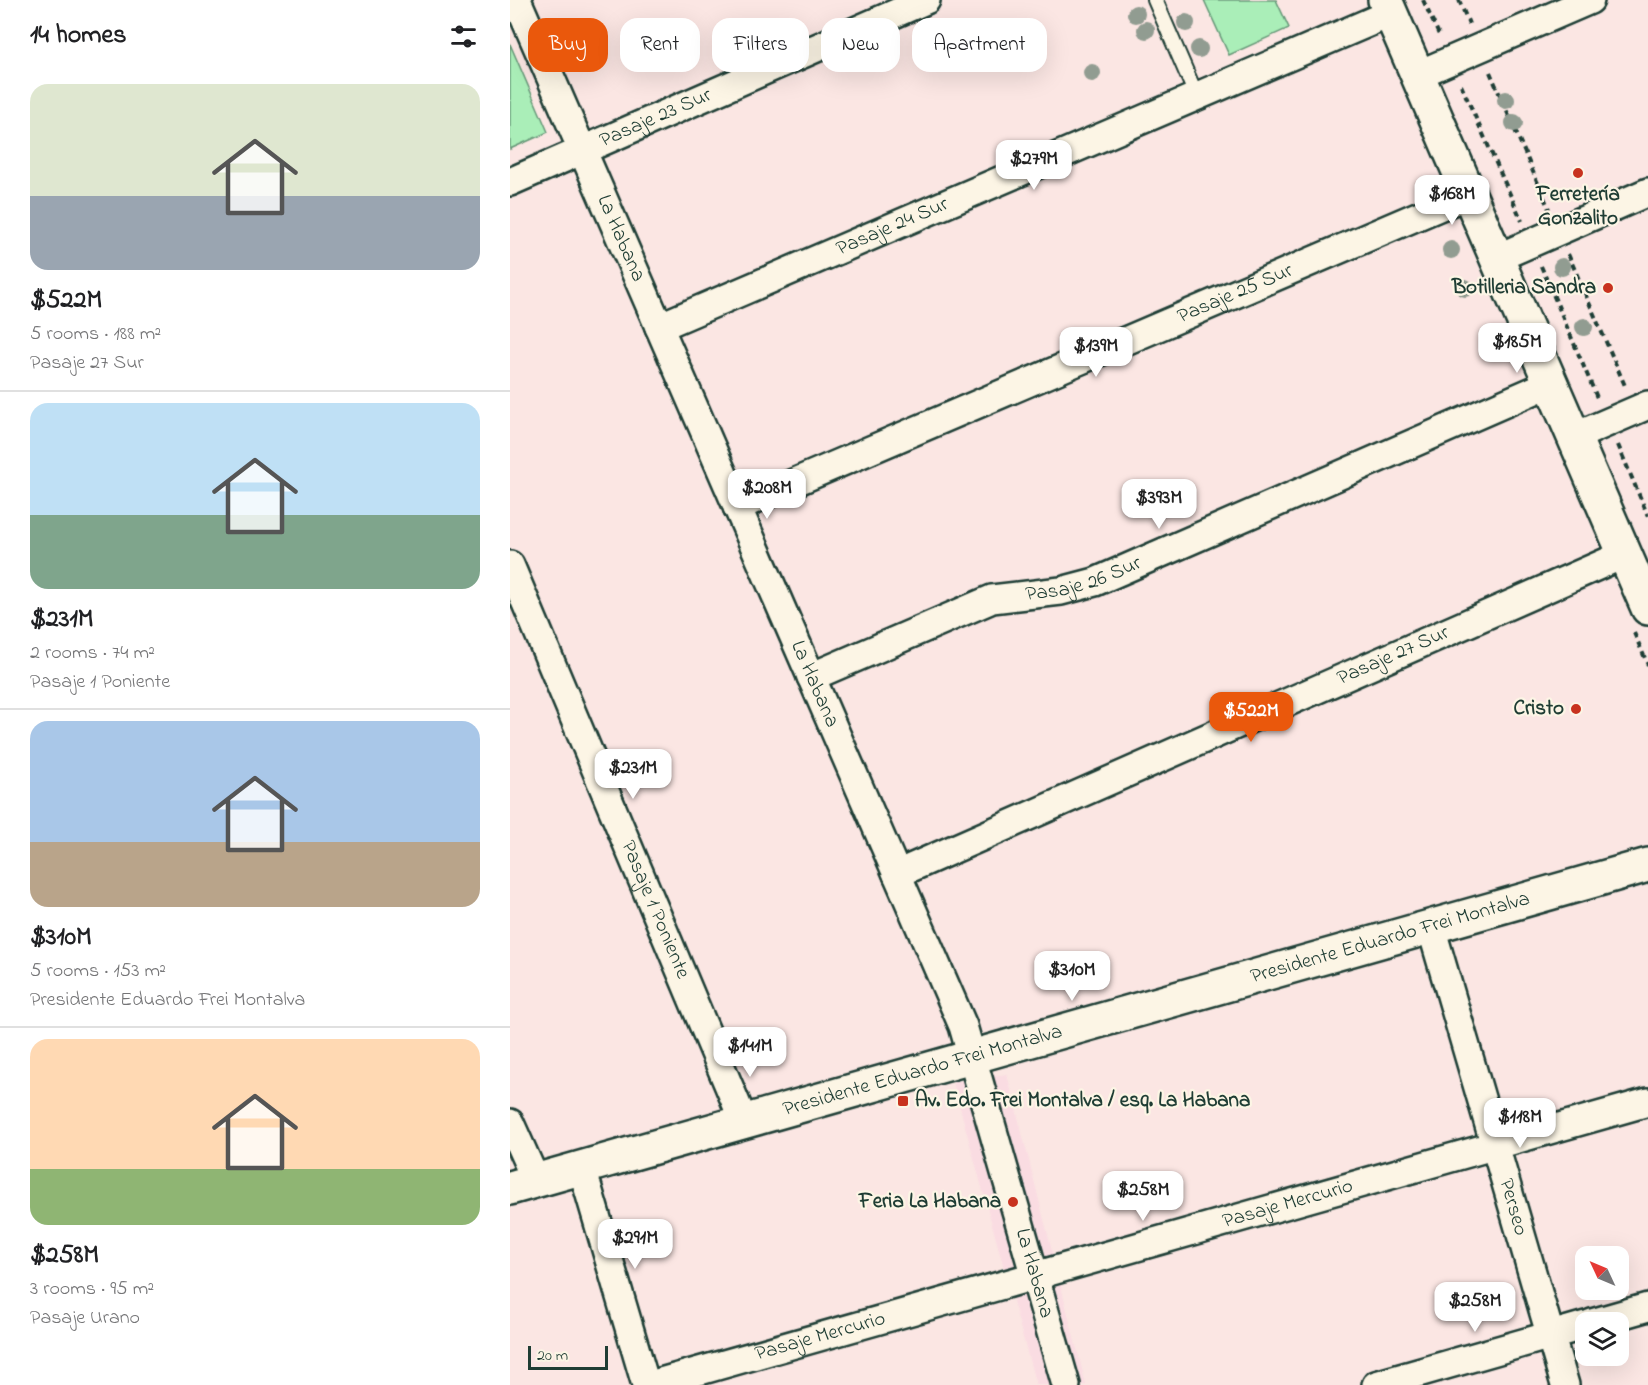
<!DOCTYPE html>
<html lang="en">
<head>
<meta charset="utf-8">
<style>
  :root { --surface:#fff; --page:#f2f2f2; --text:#202124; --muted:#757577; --line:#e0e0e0; --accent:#ea580c }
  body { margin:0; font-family:"Indie Flower",sans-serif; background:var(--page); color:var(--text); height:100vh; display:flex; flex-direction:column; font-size:22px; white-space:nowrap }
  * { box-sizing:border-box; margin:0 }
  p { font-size:20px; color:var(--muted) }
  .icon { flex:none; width:33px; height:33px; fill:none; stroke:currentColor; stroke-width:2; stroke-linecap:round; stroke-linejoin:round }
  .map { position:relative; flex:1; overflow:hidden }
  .panel { display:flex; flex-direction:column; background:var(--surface); width:510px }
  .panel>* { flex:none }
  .banner { position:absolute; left:18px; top:18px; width:570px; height:54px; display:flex; gap:12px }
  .needle { width:39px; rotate:314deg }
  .buttons { position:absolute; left:1065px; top:1246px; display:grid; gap:12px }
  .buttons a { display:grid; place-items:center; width:54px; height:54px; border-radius:12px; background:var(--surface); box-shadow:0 6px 24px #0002; font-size:30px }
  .scale { position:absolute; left:18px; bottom:15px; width:80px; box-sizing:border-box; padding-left:6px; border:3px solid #1f3d34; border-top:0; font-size:16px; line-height:21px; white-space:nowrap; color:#1f3d34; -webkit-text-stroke:4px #fcf5e5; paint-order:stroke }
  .price { position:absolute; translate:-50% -51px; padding:0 14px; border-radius:12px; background:#fff; color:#222; font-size:20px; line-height:39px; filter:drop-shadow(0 2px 3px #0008) }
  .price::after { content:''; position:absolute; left:50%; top:36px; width:18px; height:14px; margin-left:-9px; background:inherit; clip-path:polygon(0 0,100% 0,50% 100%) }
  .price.on { background:var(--accent); color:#fff }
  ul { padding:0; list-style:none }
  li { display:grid; align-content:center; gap:12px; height:318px; padding:0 30px }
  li+li { border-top:2px solid var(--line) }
  li span { display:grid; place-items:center; height:186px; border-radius:18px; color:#555 }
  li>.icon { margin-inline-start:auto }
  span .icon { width:108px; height:108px; fill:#fffc; stroke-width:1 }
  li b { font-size:26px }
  h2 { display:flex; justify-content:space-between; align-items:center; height:72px; padding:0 30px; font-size:26px }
  .tag { padding:0 21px; border-radius:18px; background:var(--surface); box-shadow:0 6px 24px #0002; font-size:21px; line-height:54px }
  .tag.on { background:var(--accent); color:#fff }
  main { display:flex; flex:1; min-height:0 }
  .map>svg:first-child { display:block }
  .built { fill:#fadce2 }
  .green { fill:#aaeeb8; stroke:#649676; stroke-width:1.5 }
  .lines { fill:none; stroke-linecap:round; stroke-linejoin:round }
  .service-casing { stroke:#1f3d34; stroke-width:18 }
  .minor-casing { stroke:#1f3d34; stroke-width:32 }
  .tertiary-casing { stroke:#1f3d34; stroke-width:38 }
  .secondary-casing { stroke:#1f3d34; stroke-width:38 }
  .path { stroke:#1f3d34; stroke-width:4; stroke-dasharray:6 4.5; stroke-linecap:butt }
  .service { stroke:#fcf5e5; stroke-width:14 }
  .minor { stroke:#fcf5e5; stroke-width:27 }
  .tertiary { stroke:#fcf5e5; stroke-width:33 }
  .secondary { stroke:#fcf5e5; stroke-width:33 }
  .tree { fill:#919c91 }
  .poi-dot { fill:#c8321e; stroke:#fcf5e5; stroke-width:2 }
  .labels { text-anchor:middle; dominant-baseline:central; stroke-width:4.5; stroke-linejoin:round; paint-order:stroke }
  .street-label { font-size:21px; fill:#1f3d34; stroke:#fcf5e5 }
  .poi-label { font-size:21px; font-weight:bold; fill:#1f3d34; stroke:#fcf5e5; text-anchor:end }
</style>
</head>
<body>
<main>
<section class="panel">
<h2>14 homes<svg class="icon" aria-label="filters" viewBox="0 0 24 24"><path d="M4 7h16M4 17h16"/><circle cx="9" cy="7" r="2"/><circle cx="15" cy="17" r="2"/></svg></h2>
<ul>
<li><span style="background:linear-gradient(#dfe7d0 60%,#9aa5b1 0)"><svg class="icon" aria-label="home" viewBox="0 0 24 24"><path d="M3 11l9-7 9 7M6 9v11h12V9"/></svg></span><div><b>$522M</b><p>5 rooms · 188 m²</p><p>Pasaje 27 Sur</p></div></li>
<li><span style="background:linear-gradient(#bfe0f5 60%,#7fa58c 0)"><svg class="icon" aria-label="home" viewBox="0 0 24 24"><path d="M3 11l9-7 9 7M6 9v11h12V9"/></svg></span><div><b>$231M</b><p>2 rooms · 74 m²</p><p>Pasaje 1 Poniente</p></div></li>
<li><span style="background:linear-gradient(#a9c7e8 65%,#b9a48a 0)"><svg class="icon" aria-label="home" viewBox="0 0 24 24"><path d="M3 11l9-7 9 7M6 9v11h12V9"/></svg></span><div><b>$310M</b><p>5 rooms · 153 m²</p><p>Presidente Eduardo Frei Montalva</p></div></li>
<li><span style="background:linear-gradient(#ffd9b3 70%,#8fb573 0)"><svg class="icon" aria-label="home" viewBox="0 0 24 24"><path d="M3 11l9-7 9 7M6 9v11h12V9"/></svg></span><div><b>$258M</b><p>3 rooms · 95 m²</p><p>Pasaje Urano</p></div></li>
</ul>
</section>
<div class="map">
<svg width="1138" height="1385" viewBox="0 0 1138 1385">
  <rect width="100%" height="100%" fill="#fbe6e3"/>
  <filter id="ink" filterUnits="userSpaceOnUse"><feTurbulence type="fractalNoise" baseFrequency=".0167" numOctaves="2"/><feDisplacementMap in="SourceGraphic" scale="12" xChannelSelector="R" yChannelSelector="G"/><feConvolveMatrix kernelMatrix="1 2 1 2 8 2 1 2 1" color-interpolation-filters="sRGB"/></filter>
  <g filter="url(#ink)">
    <polygon class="built" points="497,1074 576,1385 526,1385 443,1082"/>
    <g class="green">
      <polygon points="694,0 766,0 779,28 719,55"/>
      <polygon points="0,44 38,132 0,149"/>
    </g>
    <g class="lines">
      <defs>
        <polyline id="service" points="645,0 687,97"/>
        <g id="minor">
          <path id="s1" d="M7,0l446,1026 103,359"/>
          <polyline points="907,75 1080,0"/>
          <path id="s2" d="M0,182l416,-182"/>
          <polyline points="987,258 1138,192"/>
          <path id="s3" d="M149,327l732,-314"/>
          <polyline points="1064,437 1138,405"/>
          <path id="s4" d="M227,507l732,-313"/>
          <path id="s5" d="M0,565l234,557"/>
          <path id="s6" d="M301,677l181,-78 69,-8 34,-9 456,-199"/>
          <path id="s7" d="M387,874l728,-320"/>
          <path id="s8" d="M921,927l134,458"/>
          <polyline points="0,1123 26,1181"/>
          <polyline points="72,1168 136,1385"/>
          <polyline points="1082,1323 1138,1307"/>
          <path id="s9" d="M140,1385l998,-283"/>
          <polyline points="866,1385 1076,1325"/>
        </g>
        <g id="tertiary">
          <path id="s10" d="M0,1188l1138,-323"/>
        </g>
        <polyline id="secondary" points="875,0 1138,608"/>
      </defs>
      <use href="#service" class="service-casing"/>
      <use href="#minor" class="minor-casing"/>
      <use href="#tertiary" class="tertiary-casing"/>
      <use href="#secondary" class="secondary-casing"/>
      <g class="path">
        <polyline points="913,0 930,37"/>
        <polyline points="949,0 959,24"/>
        <polyline points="980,72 1039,209"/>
        <polyline points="951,85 1012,221"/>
        <polyline points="1058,254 1116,388"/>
        <polyline points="1031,266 1088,400"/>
        <polyline points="1108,445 1138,516"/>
        <polyline points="1124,633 1138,665"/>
      </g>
      <use href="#service" class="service"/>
      <use href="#minor" class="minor"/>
      <use href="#tertiary" class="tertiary"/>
      <use href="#secondary" class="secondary"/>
    </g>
    <g class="tree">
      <circle cx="626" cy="14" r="9"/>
      <circle cx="676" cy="23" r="9"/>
      <circle cx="636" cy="30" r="9"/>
      <circle cx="689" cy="49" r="9"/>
      <circle cx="582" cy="73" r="9"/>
      <circle cx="996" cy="100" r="9"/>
      <circle cx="1004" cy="123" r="9"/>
      <circle cx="941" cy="250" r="9"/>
      <circle cx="1052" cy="267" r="9"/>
      <circle cx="955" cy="288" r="9"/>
      <circle cx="1074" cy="327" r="9"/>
    </g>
  </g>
  <g class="poi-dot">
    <circle cx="1068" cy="173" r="6"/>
    <circle cx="1098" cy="288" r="6"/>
    <circle cx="1066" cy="709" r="6"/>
    <rect x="387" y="1095" width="12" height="12" rx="3"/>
    <circle cx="503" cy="1202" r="6"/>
  </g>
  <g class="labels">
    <g class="street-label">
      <text stroke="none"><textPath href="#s2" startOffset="159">Pasaje 23 Sur</textPath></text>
      <text stroke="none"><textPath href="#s3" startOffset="254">Pasaje 24 Sur</textPath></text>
      <text stroke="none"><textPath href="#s1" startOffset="260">La Habana</textPath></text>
      <text stroke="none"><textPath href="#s4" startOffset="542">Pasaje 25 Sur</textPath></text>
      <text stroke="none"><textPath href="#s6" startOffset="291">Pasaje 26 Sur</textPath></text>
      <text stroke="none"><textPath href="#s7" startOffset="542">Pasaje 27 Sur</textPath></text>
      <text stroke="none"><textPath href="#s1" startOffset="746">La Habana</textPath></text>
      <text stroke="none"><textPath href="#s5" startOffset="374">Pasaje 1 Poniente</textPath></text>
      <text stroke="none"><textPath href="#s10" startOffset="915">Presidente Eduardo Frei Montalva</textPath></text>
      <text stroke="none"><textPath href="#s10" startOffset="429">Presidente Eduardo Frei Montalva</textPath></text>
      <text stroke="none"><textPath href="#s9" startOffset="663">Pasaje Mercurio</textPath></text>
      <text stroke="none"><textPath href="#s8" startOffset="292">Perseo</textPath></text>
      <text stroke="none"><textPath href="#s1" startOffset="1376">La Habana</textPath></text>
      <text stroke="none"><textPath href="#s9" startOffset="177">Pasaje Mercurio</textPath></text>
    </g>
    <g class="poi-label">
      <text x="1068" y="195" text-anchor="middle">Ferretería<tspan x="1068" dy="24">Gonzalito</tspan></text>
      <text x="1086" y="288">Botilleria Sandra</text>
      <text x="1054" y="709">Cristo</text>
      <text x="405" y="1101" text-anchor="start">Av. Edo. Frei Montalva / esq. La Habana</text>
      <text x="491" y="1202">Feria La Habana</text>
    </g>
  </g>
</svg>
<div class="buttons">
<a><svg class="needle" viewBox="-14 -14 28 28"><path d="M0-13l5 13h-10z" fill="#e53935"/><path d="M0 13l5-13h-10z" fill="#757577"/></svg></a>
<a><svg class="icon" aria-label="layers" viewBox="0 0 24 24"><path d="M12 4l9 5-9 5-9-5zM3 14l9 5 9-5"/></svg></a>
</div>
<div class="scale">20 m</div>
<b class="price" style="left:524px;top:191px">$279M</b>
<b class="price" style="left:942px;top:226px">$168M</b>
<b class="price" style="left:1007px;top:374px">$185M</b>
<b class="price" style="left:586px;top:378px">$139M</b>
<b class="price" style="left:257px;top:520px">$208M</b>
<b class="price" style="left:649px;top:530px">$393M</b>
<b class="price on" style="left:741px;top:743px">$522M</b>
<b class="price" style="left:123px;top:800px">$231M</b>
<b class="price" style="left:562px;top:1002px">$310M</b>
<b class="price" style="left:240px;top:1078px">$141M</b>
<b class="price" style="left:1010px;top:1149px">$118M</b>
<b class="price" style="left:633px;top:1222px">$258M</b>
<b class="price" style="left:125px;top:1270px">$291M</b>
<b class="price" style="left:965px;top:1333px">$258M</b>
<div class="banner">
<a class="tag on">Buy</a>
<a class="tag">Rent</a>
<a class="tag">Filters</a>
<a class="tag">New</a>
<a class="tag">Apartment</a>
</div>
</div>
</main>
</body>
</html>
